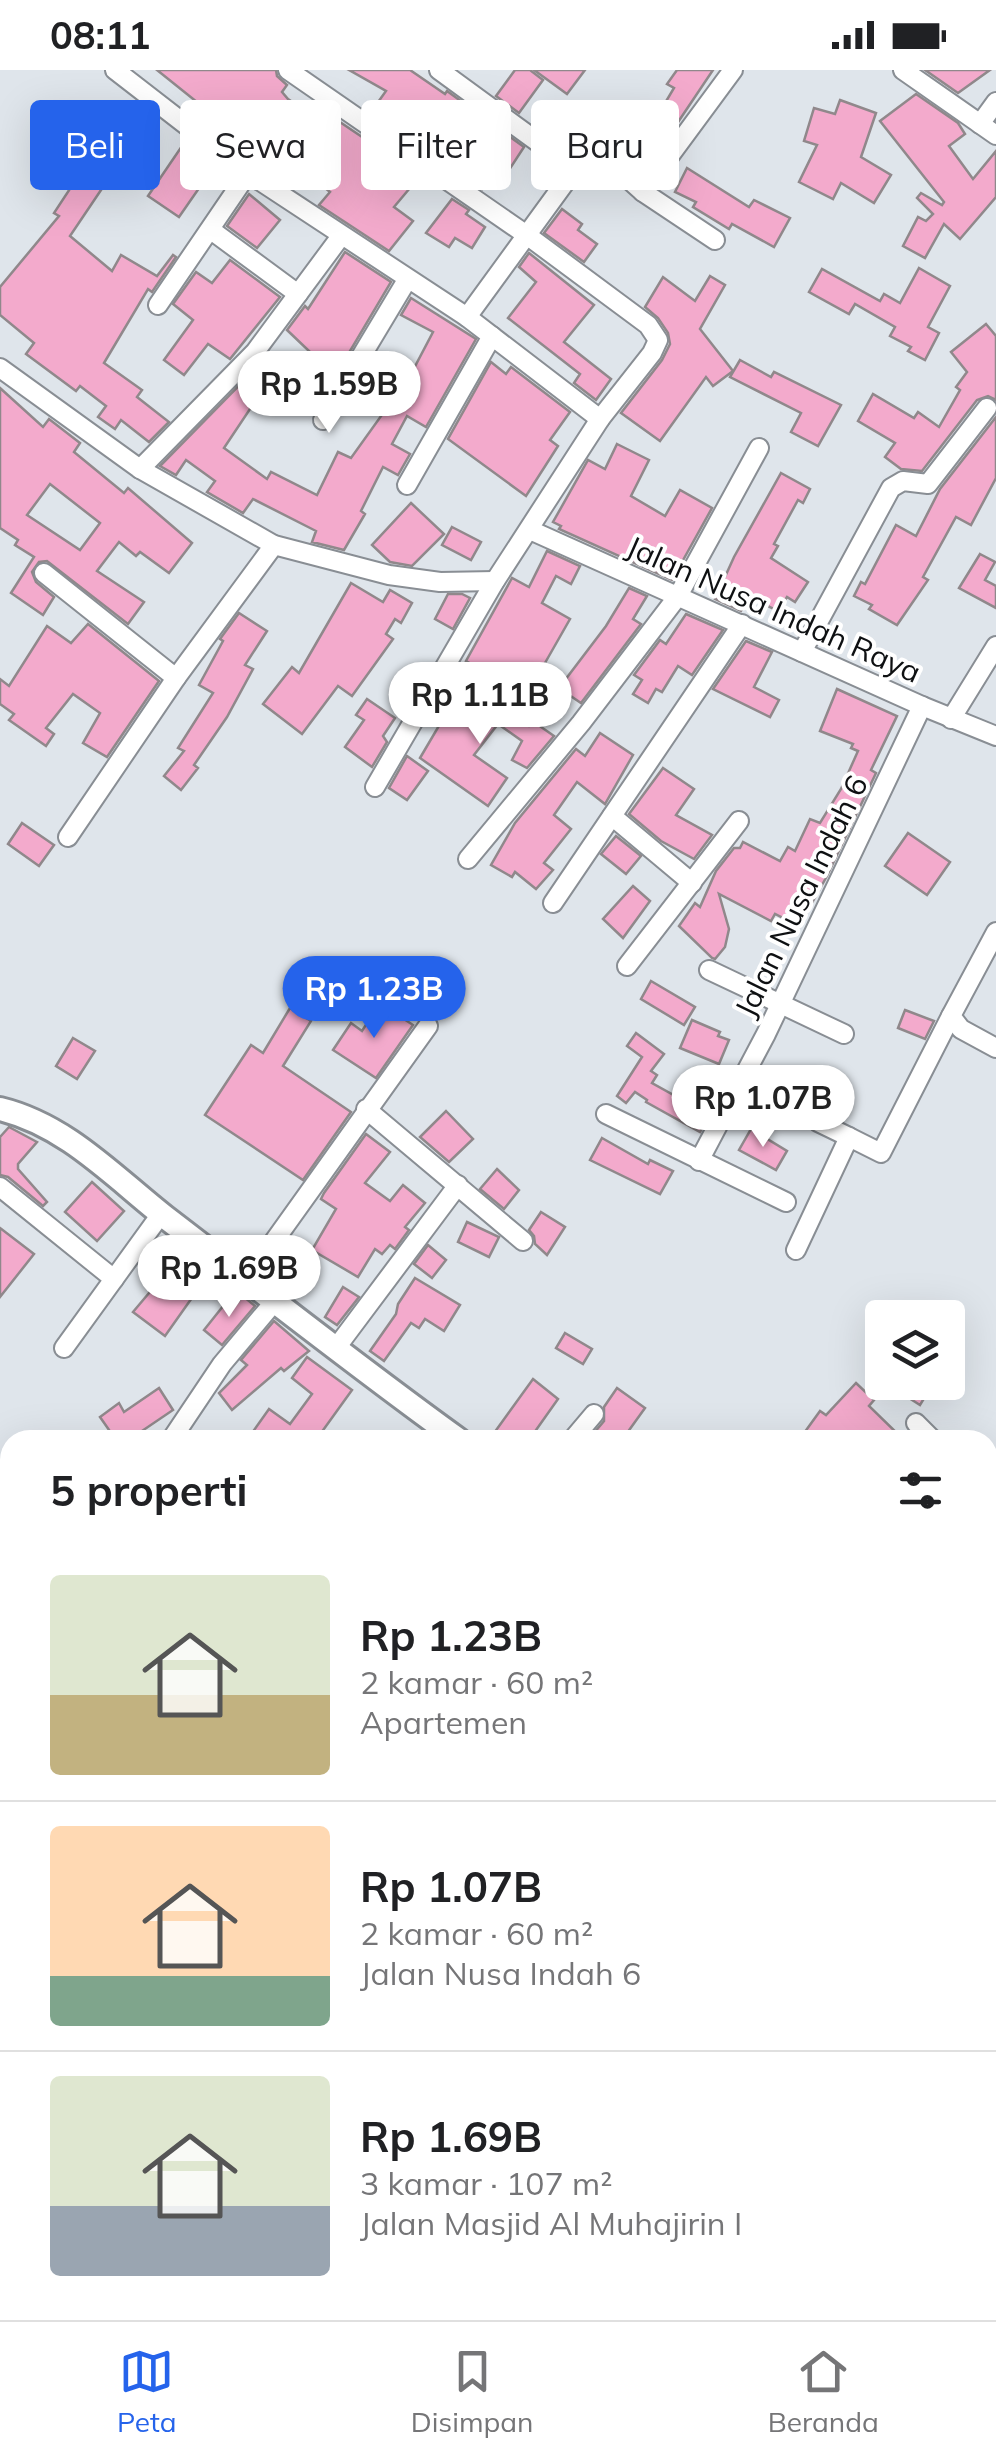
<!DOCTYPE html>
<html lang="id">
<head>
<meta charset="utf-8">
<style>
  :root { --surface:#fff; --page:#f2f2f2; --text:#202124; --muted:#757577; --line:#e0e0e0; --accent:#2563eb }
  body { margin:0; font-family:Mulish,sans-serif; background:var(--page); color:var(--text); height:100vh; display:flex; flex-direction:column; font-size:38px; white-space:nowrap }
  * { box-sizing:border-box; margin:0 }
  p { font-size:32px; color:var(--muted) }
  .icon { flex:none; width:55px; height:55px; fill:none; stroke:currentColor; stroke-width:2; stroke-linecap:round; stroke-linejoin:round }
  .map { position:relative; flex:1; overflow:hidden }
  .drawer { position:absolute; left:0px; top:1360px; width:998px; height:890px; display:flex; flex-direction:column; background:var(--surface); border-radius:30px 30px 0 0; box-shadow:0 10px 40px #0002 }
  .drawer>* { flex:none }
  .top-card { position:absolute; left:30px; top:30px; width:938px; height:90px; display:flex; gap:20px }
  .buttons { position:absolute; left:865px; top:1230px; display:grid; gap:20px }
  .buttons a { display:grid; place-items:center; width:100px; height:100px; border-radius:10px; background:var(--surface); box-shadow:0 10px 40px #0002; font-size:50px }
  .price { position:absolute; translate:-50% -85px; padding:0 22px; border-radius:35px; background:#fff; color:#222; font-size:32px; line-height:65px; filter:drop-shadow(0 2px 5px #0008) }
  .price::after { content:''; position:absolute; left:50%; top:60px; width:30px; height:22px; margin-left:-15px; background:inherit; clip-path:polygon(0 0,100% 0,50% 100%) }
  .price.on { background:var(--accent); color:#fff }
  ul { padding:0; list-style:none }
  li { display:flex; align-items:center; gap:30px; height:250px; padding:0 50px }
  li+li { border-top:2px solid var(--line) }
  li span { display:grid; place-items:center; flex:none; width:280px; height:200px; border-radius:10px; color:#555 }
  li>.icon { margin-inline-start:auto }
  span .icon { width:120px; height:120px; fill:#fffc; stroke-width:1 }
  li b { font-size:42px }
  h2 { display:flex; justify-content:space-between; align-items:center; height:120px; padding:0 50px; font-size:42px }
  .chip { padding:0 35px; border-radius:10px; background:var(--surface); box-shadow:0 10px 40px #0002; font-size:35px; line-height:90px }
  .chip.on { background:var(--accent); color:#fff }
  .status { display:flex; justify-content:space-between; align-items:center; height:70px; padding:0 50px; background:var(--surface); direction:ltr }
  .status svg { height:28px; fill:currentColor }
  .tab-bar { display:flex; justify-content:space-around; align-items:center; height:140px; border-top:2px solid var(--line); background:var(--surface); font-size:28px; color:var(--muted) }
  .tab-bar a { display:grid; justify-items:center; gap:5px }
  .tab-bar .on { color:var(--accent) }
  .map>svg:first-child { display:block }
  .building { fill:#f3aacc; stroke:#90888b; stroke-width:2.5; fill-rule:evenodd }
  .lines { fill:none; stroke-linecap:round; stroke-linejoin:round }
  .minor-casing { stroke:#898e94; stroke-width:22 }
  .tertiary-casing { stroke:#898e94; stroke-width:28 }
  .minor { stroke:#fff; stroke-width:18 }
  .tertiary { stroke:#fff; stroke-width:22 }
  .labels { text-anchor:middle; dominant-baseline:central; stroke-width:8; stroke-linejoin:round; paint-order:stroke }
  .street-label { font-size:30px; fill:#0e1012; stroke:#fff }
</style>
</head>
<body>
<div class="status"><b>08:11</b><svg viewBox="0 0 49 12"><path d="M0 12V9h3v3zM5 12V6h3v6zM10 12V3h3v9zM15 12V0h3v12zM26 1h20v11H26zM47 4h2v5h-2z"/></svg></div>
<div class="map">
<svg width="996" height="2250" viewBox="0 0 996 2250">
  <rect width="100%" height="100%" fill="#dfe5eb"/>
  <g class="building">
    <polygon points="157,0 276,0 277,6 287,15 282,22 288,29 316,48 322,40 420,106 394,137 413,151 389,181 319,135 330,122 317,111 332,93 300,69 273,100 252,81 248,86 227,69 233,61"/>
    <polygon points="349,0 410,0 445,24 447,21 524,77 507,103 498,97 482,119 371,42 386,21"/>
    <polygon points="515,0 530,0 543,10 519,43 496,26"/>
    <polygon points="534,0 585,0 567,24"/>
    <polygon points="677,0 713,0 666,70 649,60 674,18 667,14"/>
    <polygon points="925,0 990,0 958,23"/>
    <polygon points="916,24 958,53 965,64 949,76 973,109 996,81 996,127 960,169 944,154 925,188 903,176 918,147 926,151 933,144 917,128 921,123 942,135 944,132 880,51"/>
    <polygon points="840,30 876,43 861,87 891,105 874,133 841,113 833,129 799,112 817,75 804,71 814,38 835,44"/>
    <polygon points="182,76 213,98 179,147 148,126"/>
    <polygon points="687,98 749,137 754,130 790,148 774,177 732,154 729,159 693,137 696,132 675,122"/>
    <polygon points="79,105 101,120 70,166 112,201 121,185 157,206 173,185 176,187 152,222 148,219 104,293 142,320 137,327 169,352 149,372 121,350 115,359 98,347 106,336 80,316 76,321 26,284 34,273 0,245 0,217 59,146 54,143"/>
    <polygon points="249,124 280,150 257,178 227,156"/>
    <polygon points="452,129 469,140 466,144 485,157 472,178 455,168 449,177 426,163"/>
    <polygon points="562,139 582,154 578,160 597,174 584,192 544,163"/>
    <polygon points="345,182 391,212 340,298 310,282 287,260 305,236 308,239"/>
    <polygon points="529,183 594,235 564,272 611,309 596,330 574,313 580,304 508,248 536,212 519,197"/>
    <polygon points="230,190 280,227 230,289 208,274 184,305 164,290 193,250 173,234 196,202 212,213"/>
    <polygon points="919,198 950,216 928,257 939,263 925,290 908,281 911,277 890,266 895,257 855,234 849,244 809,222 822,199 880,231 884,224 900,233"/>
    <polygon points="710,206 725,215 700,259 733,301 713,316 706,307 660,371 621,343 662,290 670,274 668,263 658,248 645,237 663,207 695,231"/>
    <polygon points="411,228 476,269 426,357 407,346 392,374 410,384 398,405 383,397 361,441 365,444 344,480 312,472 316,461 253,429 243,443 207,422 215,411 186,390 176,405 160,396 262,292 298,319 280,343 258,327 224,378 267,409 271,402 317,425 338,382 351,388 389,335 357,318 377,284 412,302 433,262 401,245"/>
    <polygon points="986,254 996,266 996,330 988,326 977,330 922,401 901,399 885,387 895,373 858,351 873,324 914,348 918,342 939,357 960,320 956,317 967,302 951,282"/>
    <polygon points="740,290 771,307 774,302 841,335 818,376 791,362 801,343 730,307"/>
    <polygon points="491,292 506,304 511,297 570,342 550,370 558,376 526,426 448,369"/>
    <path d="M0,318l43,39 6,-8 31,24 -6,9 50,41 4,-5 64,55 -23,30 -29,-21 -4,4 -17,-14 -22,29 47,31 -16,22 -81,-63 -8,1 -7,10 4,10 18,15 -11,18 -32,-22 23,-36 -19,-12 3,-5 -18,-12zM50,414l50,39 -20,27 -53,-35z"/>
    <polygon points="996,347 996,408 971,455 956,447 923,507 928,510 897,555 869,539 872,535 854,526 861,512 865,514 896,455 916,466 940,419"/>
    <polygon points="617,374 649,390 631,426 665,446 680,420 712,438 672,510 559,459 561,456 553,452 588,390 605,399"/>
    <polygon points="781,403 810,419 803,433 798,430 774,474 778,476 771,488 808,512 795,532 787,527 778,541 749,527 741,541 715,529 734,487"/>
    <polygon points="411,433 444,464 412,496 390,492 372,475"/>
    <polygon points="452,457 481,472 471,490 442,475"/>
    <polygon points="547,481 580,496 571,514 556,506 542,533 570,549 537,607 533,604 527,614 505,602 500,610 466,591 512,508 529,517"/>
    <polygon points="980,484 995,492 985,510 996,516 996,538 959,518"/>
    <polygon points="351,513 383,532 390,520 412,533 401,553 395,549 386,564 393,569 352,626 338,616 302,664 263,634 292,597 299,603"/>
    <polygon points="629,518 647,526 633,549 641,554 581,633 559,618 606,556"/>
    <polygon points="448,524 462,524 470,528 453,559 435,549"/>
    <polygon points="239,543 267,561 245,595 253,599 227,647 194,695 198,698 181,720 164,706 184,681 178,678 213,623 199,615 223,571 220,569"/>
    <polygon points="686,544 723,560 692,605 678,596 662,622 656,619 648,633 633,624 642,610 634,605 660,570 666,574"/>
    <polygon points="88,554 159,611 107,687 83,673 100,643 73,624 46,658 54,664 46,676 9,650 14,644 0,634 0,609 9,616 47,556 71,573"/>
    <polygon points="746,571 772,582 754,617 779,630 770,647 713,619"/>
    <polygon points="837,619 897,646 871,700 876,703 827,806 799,856 775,844 771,851 719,824 729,859 725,877 715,889 712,888 679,856 695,833 700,837 716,801 734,778 740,778 743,772 780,791 788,777 795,781 810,749 820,753 841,719 858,681 851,678 853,674 820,661"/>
    <polygon points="469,627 488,641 494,632 529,656 534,652 554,666 527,698 512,690 522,671 498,654 474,685 507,708 488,736 420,688 447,642 454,647"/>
    <polygon points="367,629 395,648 383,666 387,672 372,697 345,677 364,650 356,645"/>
    <polygon points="600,663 633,685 605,734 577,712 554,745 571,759 544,793 553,800 536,819 515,802 512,807 491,795 515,753 576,679 585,686"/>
    <polygon points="407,686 428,701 407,730 389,718"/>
    <polygon points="663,698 694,719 676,745 712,765 694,789 661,771 629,744"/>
    <polygon points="22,753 54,775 39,796 8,774"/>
    <polygon points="908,763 950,792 927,825 885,796"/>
    <polygon points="616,766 641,786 626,804 601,784"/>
    <polygon points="633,816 650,831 623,868 603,849"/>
    <polygon points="651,911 695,937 684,955 641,929"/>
    <polygon points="380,933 413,955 376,1008 333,980 351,953 362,961"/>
    <polygon points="290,938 311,951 283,996 351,1042 303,1110 205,1045 251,975 263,983"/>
    <polygon points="905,940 934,951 925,969 898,958"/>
    <polygon points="692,950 720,962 718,966 729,970 719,994 680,978"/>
    <polygon points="636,963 664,984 651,1001 657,1005 652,1013 697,1038 698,1036 711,1042 700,1062 646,1032 647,1030 635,1022 626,1033 617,1026 642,987 627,976"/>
    <polygon points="73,968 95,981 77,1009 56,996"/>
    <polygon points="446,1041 473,1069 449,1092 420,1067"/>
    <polygon points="9,1057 37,1072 18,1094 18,1099 47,1132 43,1136 8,1107 0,1105 0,1067"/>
    <polygon points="751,1059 787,1081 776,1100 739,1080"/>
    <polygon points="366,1064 390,1082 365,1113 390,1131 403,1115 425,1133 405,1157 409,1160 395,1179 390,1175 382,1184 375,1179 358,1207 312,1180 336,1139 321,1129 324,1123"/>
    <polygon points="602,1068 648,1094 650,1090 673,1101 660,1124 590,1090"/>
    <polygon points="497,1099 519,1120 504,1139 480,1119"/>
    <polygon points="92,1112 124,1141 97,1171 65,1142"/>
    <polygon points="541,1142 565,1157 547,1185 535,1174 534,1166 529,1160"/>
    <polygon points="467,1152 499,1167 489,1187 458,1172"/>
    <polygon points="0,1158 34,1184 0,1227"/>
    <polygon points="428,1175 446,1190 432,1208 414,1194"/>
    <polygon points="194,1196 212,1209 199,1228 194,1225 165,1266 133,1242 160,1210 175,1222"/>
    <polygon points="415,1208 460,1235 444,1261 425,1249 419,1258 411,1253 384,1291 370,1281 396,1244 398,1234"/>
    <polygon points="343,1217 359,1227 337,1255 325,1247"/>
    <polygon points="243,1226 255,1236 222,1275 204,1260 224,1235 231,1240"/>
    <polygon points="274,1251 309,1281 284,1301 281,1298 232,1340 219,1323 247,1295 241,1290"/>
    <polygon points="565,1263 592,1279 583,1294 556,1278"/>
    <polygon points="307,1287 352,1320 316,1370 247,1370 269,1339 290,1354 312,1324 292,1308"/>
    <polygon points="533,1309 558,1329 529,1370 489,1370"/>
    <polygon points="884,1312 934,1312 920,1335"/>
    <polygon points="856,1313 874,1330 869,1336 904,1370 799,1370 820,1341 826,1345"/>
    <polygon points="159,1318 173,1340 139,1363 144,1370 116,1370 100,1347 119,1333 124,1342"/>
    <polygon points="617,1318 645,1338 622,1370 588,1370 604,1351 604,1337"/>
  </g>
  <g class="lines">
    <defs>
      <g id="minor">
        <polyline points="115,0 248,103 467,247 600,349"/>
        <polyline points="288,0 528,166 648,255 658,270 652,283 600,349 495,511 375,717"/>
        <polyline points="439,0 550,81 577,96 467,247"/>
        <polyline points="903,0 996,65"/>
        <polyline points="980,54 996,32"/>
        <polyline points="624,105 643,122 715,170"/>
        <polyline points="643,122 733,0"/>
        <polyline points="211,160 298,224"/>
        <polyline points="158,235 248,103"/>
        <polyline points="0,298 140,399 274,475 389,505 440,512 495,511"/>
        <polyline points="323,350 407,210"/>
        <polyline points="140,399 255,282 341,166"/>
        <polyline points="407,415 492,266"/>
        <polyline points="530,460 922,636 996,666"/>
        <polyline points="44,503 176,608"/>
        <polyline points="802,582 891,418 903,411 928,414 987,338"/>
        <polyline points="951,649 996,576"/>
        <polyline points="612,746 692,813"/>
        <polyline points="68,767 176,608 274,475"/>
        <polyline points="468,789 581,653 678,526 759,378"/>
        <polyline points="553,833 742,554"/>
        <polyline points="996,862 951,946 961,959 996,978"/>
        <polyline points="627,896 739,751"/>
        <polyline points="709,900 844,964"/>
        <polyline points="366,1039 523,1171"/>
        <polyline points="606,1044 786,1132"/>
        <polyline points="818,1052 849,1067"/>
        <polyline points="699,1091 766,964 922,636"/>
        <polyline points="0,1117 114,1209"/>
        <polyline points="796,1180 849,1067 881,1083 951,946"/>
        <polyline points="247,1209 428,956"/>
        <polyline points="64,1278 161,1144"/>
        <polyline points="336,1278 458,1115"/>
        <polyline points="916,1353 933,1370"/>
        <polyline points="171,1370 222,1294 275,1231"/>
        <polyline points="572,1370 594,1344"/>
        <polyline points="988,1422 996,1430"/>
        <polyline points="0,1513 10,1514"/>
        <polyline points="988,1564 996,1554"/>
        <polyline points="988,1603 996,1609"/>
        <polyline points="0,1662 10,1649"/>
        <polyline points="0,1893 10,1881"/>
        <polyline points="988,1899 993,1891"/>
        <polyline points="0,2140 10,2148"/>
        <polyline points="122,2240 134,2250"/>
        <polyline points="677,2240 690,2250"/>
        <polyline points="147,2250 154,2240"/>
        <polyline points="478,2250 486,2240"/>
        <polyline points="828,2250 836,2240"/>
      </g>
      <g id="tertiary">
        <path d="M0,1039c66,16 113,67 165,108 98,75 194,151 294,223"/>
        <polyline points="988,1747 996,1753"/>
        <polyline points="0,1953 10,1961"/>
        <polyline points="321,2240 331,2250"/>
      </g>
    </defs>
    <use href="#minor" class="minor-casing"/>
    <use href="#tertiary" class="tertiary-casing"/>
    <use href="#minor" class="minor"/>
    <use href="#tertiary" class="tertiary"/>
  </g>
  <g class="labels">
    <g class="street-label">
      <text transform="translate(774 539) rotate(24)">Jalan Nusa Indah Raya</text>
      <text transform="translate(801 826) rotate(-64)">Jalan Nusa Indah 6</text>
    </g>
  </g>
</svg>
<div class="buttons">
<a><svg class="icon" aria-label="layers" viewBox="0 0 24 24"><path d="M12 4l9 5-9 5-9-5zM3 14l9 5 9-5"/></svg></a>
</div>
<b class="price" style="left:329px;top:366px">Rp 1.59B</b>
<b class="price" style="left:480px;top:677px">Rp 1.11B</b>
<b class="price on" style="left:374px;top:971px">Rp 1.23B</b>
<b class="price" style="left:763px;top:1080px">Rp 1.07B</b>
<b class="price" style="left:229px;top:1250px">Rp 1.69B</b>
<div class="top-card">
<a class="chip on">Beli</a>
<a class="chip">Sewa</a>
<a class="chip">Filter</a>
<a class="chip">Baru</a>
</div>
<section class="drawer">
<h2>5 properti<svg class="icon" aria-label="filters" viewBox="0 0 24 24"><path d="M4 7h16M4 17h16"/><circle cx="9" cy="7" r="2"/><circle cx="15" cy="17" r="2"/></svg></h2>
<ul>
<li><span style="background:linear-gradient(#dfe7d0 60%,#c2b280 0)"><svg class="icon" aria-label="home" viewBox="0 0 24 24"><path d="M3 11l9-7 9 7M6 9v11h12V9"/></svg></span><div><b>Rp 1.23B</b><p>2 kamar · 60 m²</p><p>Apartemen</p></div></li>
<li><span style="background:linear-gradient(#ffd9b3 75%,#7fa58c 0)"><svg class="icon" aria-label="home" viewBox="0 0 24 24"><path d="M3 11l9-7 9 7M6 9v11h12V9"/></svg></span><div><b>Rp 1.07B</b><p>2 kamar · 60 m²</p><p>Jalan Nusa Indah 6</p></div></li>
<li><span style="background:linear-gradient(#dfe7d0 65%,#9aa5b1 0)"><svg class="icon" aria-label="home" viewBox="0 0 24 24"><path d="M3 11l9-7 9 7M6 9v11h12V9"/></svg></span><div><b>Rp 1.69B</b><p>3 kamar · 107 m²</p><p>Jalan Masjid Al Muhajirin I</p></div></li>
</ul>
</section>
</div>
<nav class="tab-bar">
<a class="on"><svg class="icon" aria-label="map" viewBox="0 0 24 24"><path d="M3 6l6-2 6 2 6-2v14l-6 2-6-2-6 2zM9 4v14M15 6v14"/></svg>Peta</a>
<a><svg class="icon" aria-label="saved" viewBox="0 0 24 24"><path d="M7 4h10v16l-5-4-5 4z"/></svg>Disimpan</a>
<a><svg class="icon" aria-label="home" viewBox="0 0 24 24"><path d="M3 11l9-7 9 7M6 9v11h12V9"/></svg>Beranda</a>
</nav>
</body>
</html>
